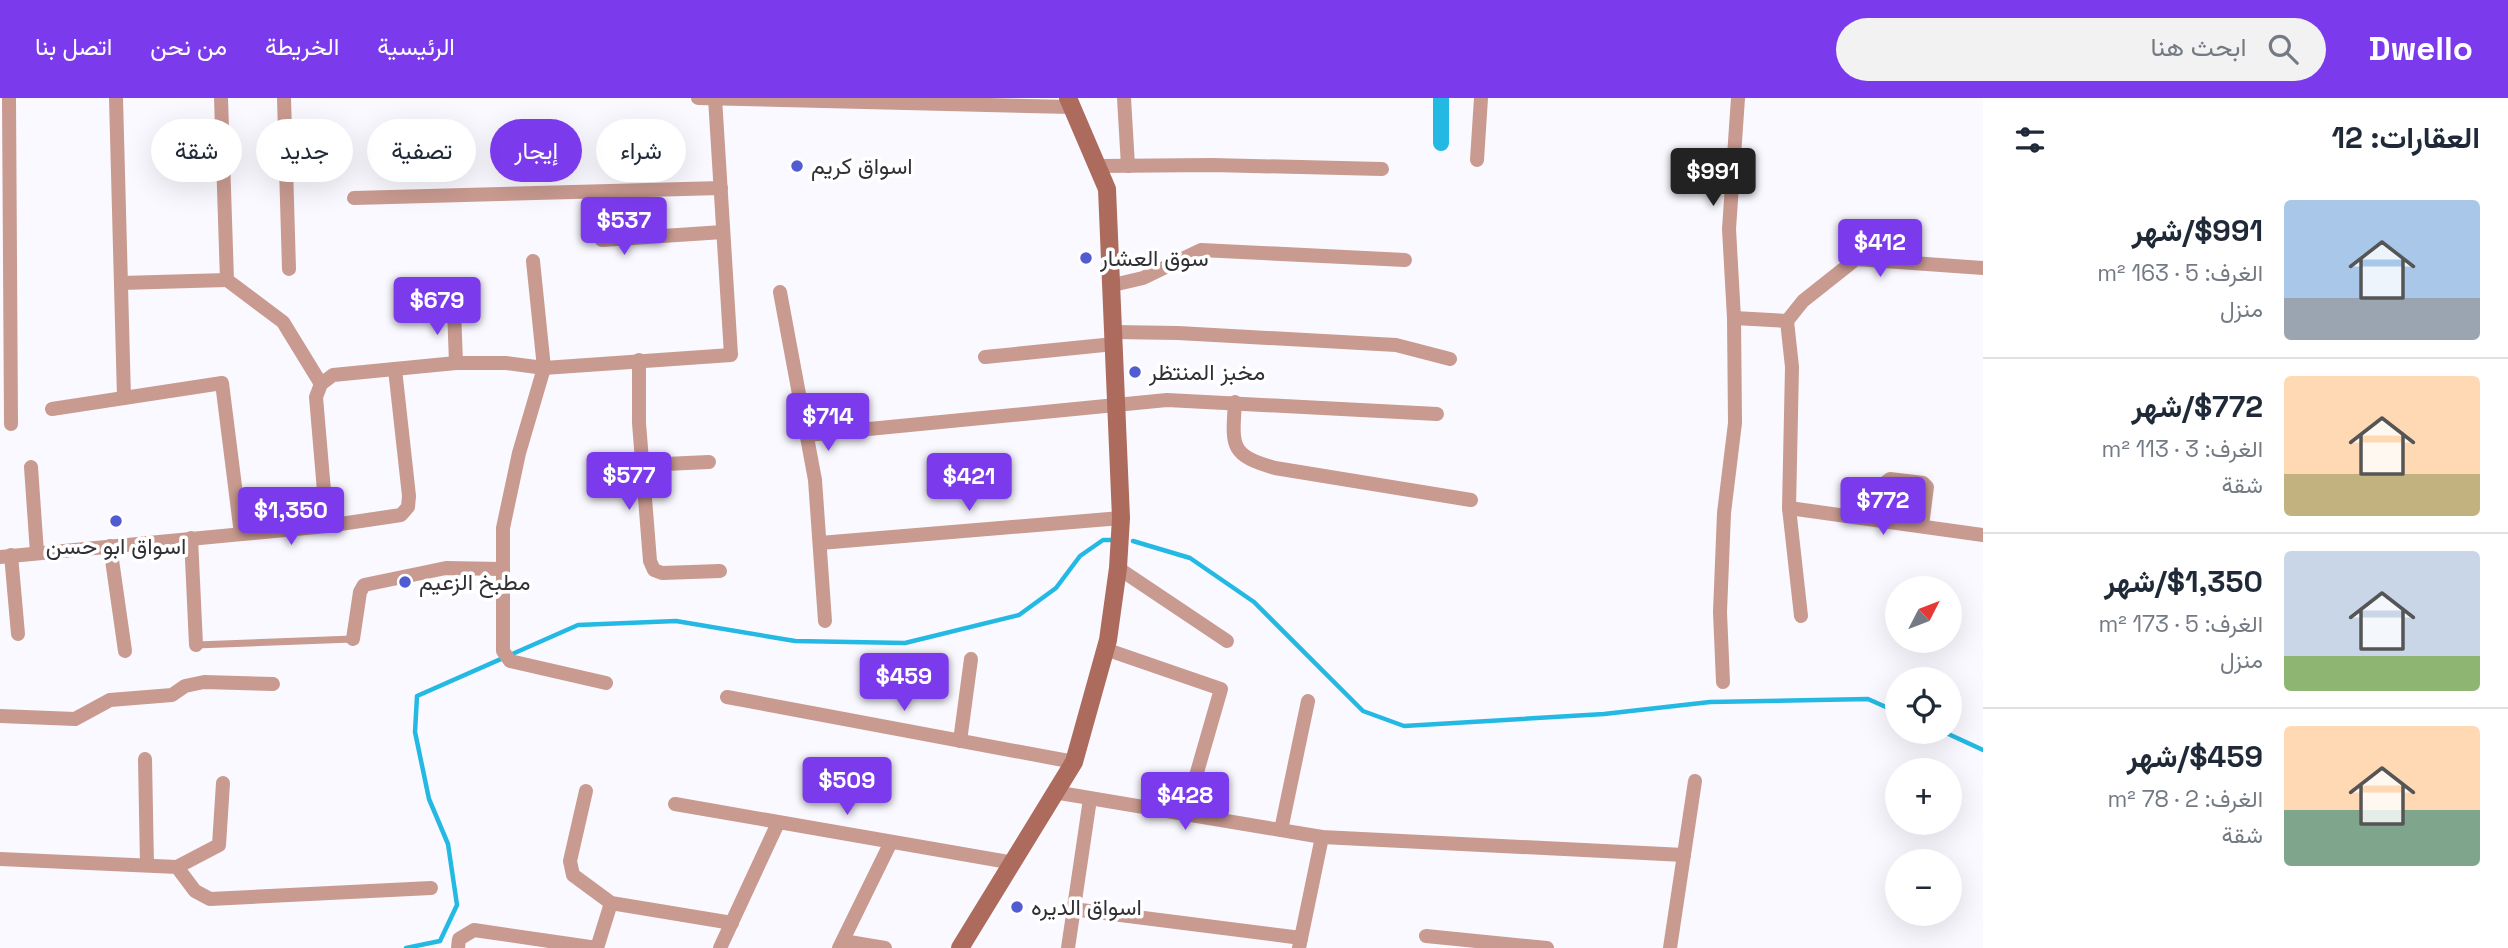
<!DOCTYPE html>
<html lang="ar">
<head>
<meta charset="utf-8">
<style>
  :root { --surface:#fff; --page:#f2f2f3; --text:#1f2937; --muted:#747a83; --line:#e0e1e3; --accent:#7c3aed }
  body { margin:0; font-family:"Space Grotesk",Vazirmatn,sans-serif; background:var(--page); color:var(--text); direction:rtl; height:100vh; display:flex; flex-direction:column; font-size:26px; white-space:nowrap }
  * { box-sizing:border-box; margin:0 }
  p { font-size:23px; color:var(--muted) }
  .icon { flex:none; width:38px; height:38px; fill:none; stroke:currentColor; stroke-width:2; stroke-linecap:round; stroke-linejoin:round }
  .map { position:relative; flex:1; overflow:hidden; direction:ltr }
  .side { display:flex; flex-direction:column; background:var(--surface); width:525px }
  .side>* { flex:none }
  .guide { position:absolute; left:21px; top:21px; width:665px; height:63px; direction:rtl; display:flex; gap:14px }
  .needle { width:46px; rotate:48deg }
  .controls { position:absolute; left:1885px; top:478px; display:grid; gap:14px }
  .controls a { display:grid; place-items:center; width:77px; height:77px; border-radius:50%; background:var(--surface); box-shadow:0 7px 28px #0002; font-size:35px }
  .price { position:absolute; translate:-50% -60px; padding:0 16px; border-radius:7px; background:var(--accent); color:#fff; font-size:23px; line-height:46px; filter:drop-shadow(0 2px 4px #0008) }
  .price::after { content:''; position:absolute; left:50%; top:42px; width:21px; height:16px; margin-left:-10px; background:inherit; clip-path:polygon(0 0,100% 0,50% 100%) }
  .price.current { background:#222; color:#fff }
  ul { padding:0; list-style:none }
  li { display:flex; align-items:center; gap:21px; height:175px; padding:0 28px }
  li+li { border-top:2px solid var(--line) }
  li span { display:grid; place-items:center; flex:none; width:196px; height:140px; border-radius:7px; color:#555 }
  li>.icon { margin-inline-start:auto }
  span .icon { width:84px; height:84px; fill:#fffc; stroke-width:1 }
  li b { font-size:30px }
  h2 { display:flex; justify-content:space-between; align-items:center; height:84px; padding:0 28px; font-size:30px }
  .chip { padding:0 24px; border-radius:32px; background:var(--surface); box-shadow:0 7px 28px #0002; font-size:24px; line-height:63px }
  .chip.current { background:var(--accent); color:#fff }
  header { display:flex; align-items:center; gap:42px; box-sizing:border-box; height:98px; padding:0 35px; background:var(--accent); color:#fff }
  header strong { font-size:33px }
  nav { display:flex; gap:38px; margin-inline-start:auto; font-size:24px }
  .search { width:490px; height:63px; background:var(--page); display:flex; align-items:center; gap:18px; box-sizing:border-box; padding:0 24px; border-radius:38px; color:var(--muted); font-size:26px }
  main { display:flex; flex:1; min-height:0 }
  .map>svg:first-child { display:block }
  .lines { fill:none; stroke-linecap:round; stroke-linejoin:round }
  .stream { stroke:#24b9e3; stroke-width:4.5 }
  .canal { stroke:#24b9e3; stroke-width:16 }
  .lane { stroke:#c99a90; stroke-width:7 }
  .street { stroke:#c99a90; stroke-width:14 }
  .secondary { stroke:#ad6b5d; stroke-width:18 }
  .poi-dot { fill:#515cd2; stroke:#fff; stroke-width:2.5 }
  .labels { text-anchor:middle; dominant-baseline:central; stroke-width:7; stroke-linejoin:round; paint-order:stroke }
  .poi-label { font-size:23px; fill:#313035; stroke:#fff; text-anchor:start }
</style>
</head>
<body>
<header>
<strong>Dwello</strong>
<div class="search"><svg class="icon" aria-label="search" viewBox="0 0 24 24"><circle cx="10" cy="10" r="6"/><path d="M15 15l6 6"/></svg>ابحث هنا</div>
<nav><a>الرئيسية</a><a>الخريطة</a><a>من نحن</a><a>اتصل بنا</a></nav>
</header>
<main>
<section class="side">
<h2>العقارات: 12<svg class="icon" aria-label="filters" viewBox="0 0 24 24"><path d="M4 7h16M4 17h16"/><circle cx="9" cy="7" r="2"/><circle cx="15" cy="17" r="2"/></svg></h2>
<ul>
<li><span style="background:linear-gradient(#a9c7e8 70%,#9aa5b1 0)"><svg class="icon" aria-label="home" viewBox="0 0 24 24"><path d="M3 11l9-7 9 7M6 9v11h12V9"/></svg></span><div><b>$991/شهر</b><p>الغرف: 5 · 163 m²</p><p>منزل</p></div></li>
<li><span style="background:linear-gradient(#ffd9b3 70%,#c2b280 0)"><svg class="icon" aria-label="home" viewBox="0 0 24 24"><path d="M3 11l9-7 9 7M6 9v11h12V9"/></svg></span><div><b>$772/شهر</b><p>الغرف: 3 · 113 m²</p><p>شقة</p></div></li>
<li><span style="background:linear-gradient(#c9d6e8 75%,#8fb573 0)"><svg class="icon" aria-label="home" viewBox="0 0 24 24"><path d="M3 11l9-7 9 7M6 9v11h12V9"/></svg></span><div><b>$1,350/شهر</b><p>الغرف: 5 · 173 m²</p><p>منزل</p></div></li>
<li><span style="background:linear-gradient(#ffd9b3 60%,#7fa58c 0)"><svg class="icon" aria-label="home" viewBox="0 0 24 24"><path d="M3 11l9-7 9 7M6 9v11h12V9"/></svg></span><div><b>$459/شهر</b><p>الغرف: 2 · 78 m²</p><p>شقة</p></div></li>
</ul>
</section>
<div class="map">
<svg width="1983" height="850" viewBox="0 0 1983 850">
  <rect width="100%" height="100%" fill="#faf9ff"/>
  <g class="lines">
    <g class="stream">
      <polyline points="1133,443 1190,460 1254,504 1363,613 1404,628 1604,616 1710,604 1868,601 1897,614"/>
      <polyline points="1944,634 1983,652"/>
      <polyline points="406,850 440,843 457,807 448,746 429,701 415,634 417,598 578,527 676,523 795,543 905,545 1019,517 1056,490 1080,458 1103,442 1112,442"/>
    </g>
    <polyline class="canal" points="1441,45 1441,0"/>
    <polyline class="lane" points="196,547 353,541"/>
    <g class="street">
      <polyline points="9,0 11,326"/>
      <polyline points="116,0 124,300"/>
      <polyline points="221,0 227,182 283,224 321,286"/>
      <polyline points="284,0 289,171"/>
      <polyline points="698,0 1071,9"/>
      <polyline points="1124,0 1128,68"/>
      <polyline points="1477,62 1481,0"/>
      <polyline points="1099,68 1212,67 1382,71"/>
      <polyline points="589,94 593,133 602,142 723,134"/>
      <polyline points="354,100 721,90"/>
      <polyline points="533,163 544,270 519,355 503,430 503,553 510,563 606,585"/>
      <polyline points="121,185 227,182"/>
      <polyline points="1113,187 1143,180 1201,152 1405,162"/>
      <polyline points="780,194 815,382 825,523"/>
      <polyline points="454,211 456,265"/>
      <polyline points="1734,220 1787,223 1792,269 1789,410 1801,518"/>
      <polyline points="1787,223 1803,203 1856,161 1983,170"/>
      <polyline points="1113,234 1178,235 1396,247 1450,261"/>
      <polyline points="985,259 1114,246"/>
      <polyline points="639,262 639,325 650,463 654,472 662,475 720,473"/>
      <path d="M1235,304c-3,45 -5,53 40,66l196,32"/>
      <polyline points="52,311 222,285 241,436"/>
      <polyline points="807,337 1167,302 1437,316"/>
      <polyline points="643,367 709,364"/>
      <polyline points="31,369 37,455"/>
      <polyline points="1789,410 1983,437"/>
      <polyline points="1880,421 1885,385 1890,381 1923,385 1927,389 1922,427"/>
      <polyline points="327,428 316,299 321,286 333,277 456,265 506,265 544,270 731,257 715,0"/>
      <polyline points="191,440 196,547"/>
      <polyline points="820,445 1121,420"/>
      <polyline points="110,448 125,553"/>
      <polyline points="11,457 18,536"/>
      <polyline points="0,459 327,428 401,417 408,409 409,398 395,271"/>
      <polyline points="1118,470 1227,543"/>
      <polyline points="353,541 360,494 364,487 446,470 502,471"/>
      <polyline points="1105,551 1221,591 1185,716"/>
      <polyline points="1723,584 1720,514 1724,415 1735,325 1734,220 1729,131 1738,0"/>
      <polyline points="727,599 1074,664"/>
      <polyline points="0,618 75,621 110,602 172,597 185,588 204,584 273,586"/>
      <polyline points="960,643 971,561"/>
      <polyline points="145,661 147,767"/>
      <polyline points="586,693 570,763 573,777 611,805 732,825"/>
      <polyline points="1054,694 1322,739 1684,757"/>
      <polyline points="675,706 1014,765"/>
      <polyline points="1281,732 1308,603"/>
      <polyline points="0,761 177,769 195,793 210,801 431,790"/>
      <polyline points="177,769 219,747 223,685"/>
      <polyline points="1073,811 1301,840"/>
      <polyline points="1426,838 1547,850"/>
      <polyline points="843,843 885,850"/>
      <polyline points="458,850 459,841 474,832 597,850"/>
      <polyline points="597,850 611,805"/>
      <polyline points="720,850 778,725"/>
      <polyline points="839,850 891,744"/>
      <polyline points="1068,850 1090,701"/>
      <polyline points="1299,850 1322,739"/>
      <polyline points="1670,850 1695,683"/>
    </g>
    <polyline class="secondary" points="960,850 1074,664 1108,542 1118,470 1121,420 1107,91 1068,0"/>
  </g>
  <g class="poi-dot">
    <circle cx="797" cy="68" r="7"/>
    <circle cx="1086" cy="160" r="7"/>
    <circle cx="1135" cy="274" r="7"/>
    <circle cx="116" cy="423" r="7"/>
    <circle cx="405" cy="484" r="7"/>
    <circle cx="1017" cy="809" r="7"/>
  </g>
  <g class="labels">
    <g class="poi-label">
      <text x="811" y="68">اسواق كريم</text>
      <text x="1100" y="160">سوق العشار</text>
      <text x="1149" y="274">مخبز المنتظر</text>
      <text x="116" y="448" text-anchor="middle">اسواق ابو حسن</text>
      <text x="419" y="484">مطبخ الزعيم</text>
      <text x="1031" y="809">اسواق الديره</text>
    </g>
  </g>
</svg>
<div class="controls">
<a><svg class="needle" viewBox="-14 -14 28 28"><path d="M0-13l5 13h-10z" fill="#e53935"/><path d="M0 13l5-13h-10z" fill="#747a83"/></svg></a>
<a><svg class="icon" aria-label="locate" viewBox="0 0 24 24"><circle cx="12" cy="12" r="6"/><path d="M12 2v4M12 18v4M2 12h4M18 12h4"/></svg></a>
<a>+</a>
<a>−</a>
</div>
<b class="price current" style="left:1713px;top:110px">$991</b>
<b class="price" style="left:624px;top:159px">$537</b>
<b class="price" style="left:1880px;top:181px">$412</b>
<b class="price" style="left:437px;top:239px">$679</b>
<b class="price" style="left:828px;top:355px">$714</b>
<b class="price" style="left:629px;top:414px">$577</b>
<b class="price" style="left:969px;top:415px">$421</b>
<b class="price" style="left:1883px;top:439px">$772</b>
<b class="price" style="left:291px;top:449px">$1,350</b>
<b class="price" style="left:904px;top:615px">$459</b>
<b class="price" style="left:847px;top:719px">$509</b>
<b class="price" style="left:1185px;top:734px">$428</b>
<div class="guide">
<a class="chip">شراء</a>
<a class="chip current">إيجار</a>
<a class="chip">تصفية</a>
<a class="chip">جديد</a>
<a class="chip">شقة</a>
</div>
</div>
</main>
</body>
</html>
